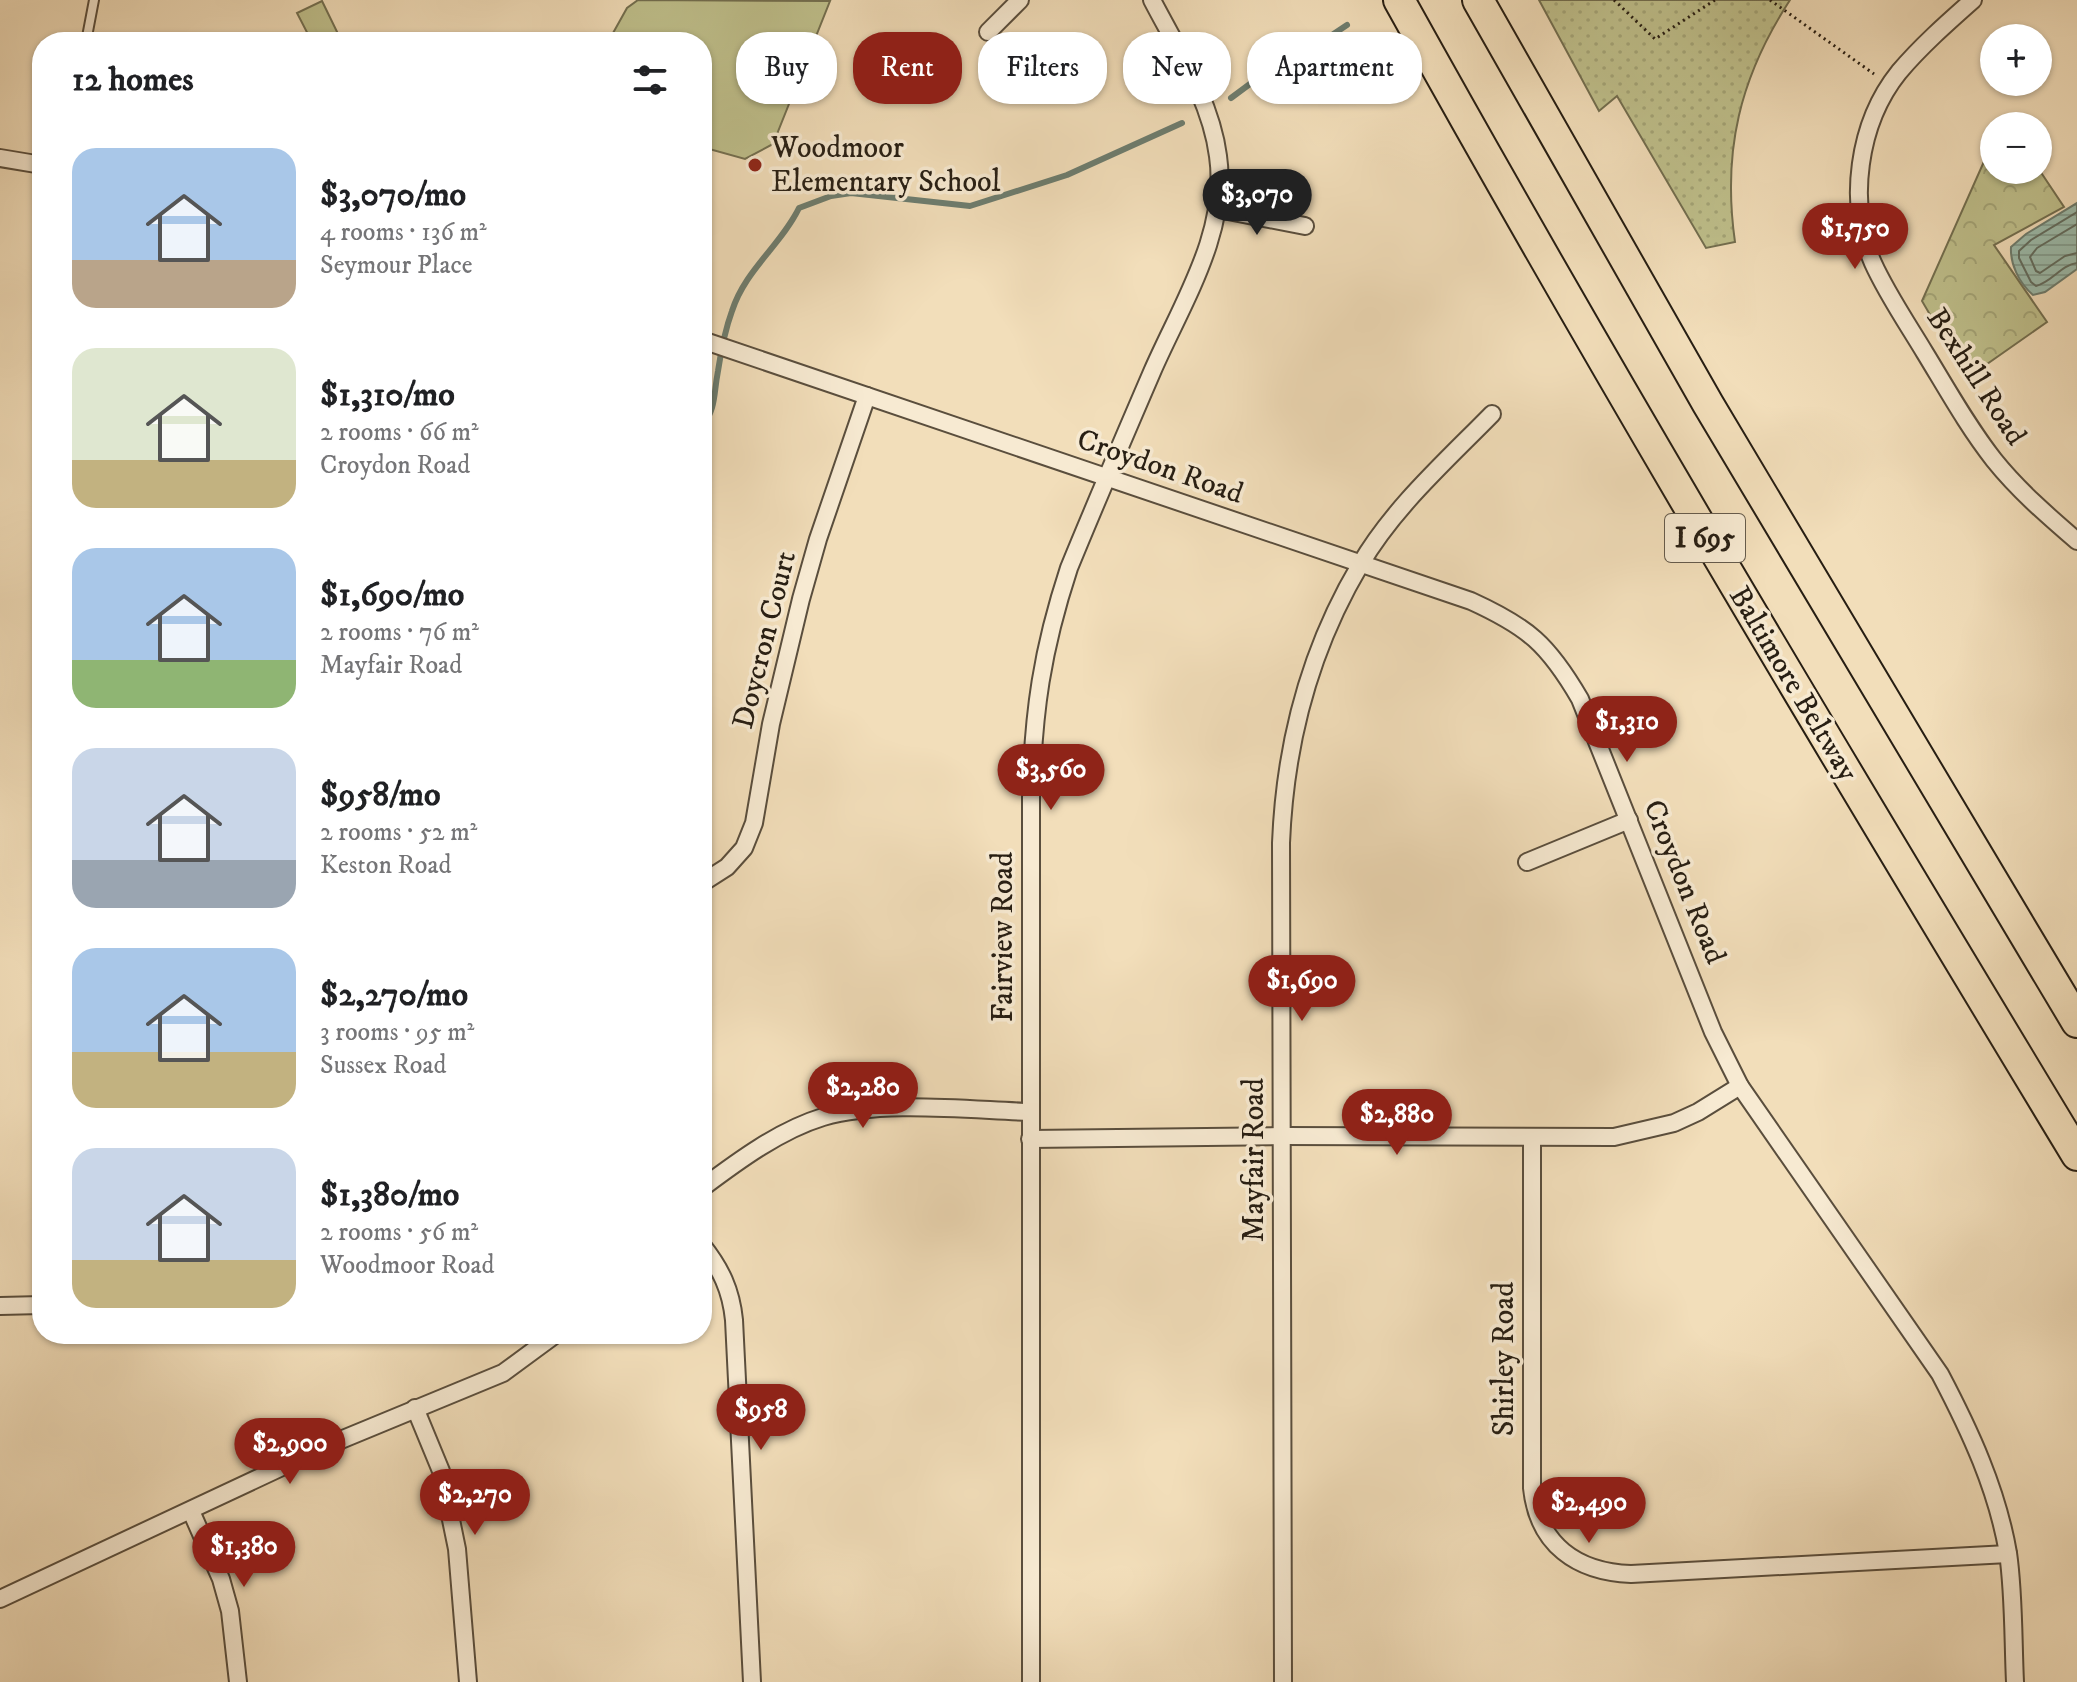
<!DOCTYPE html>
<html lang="en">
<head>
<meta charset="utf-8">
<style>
  :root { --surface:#fff; --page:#f2f2f2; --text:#202124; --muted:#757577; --accent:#8f2418 }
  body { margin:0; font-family:"IM FELL DW Pica",serif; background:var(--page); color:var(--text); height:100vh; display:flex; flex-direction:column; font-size:30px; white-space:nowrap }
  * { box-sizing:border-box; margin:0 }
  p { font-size:26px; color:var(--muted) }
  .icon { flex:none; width:44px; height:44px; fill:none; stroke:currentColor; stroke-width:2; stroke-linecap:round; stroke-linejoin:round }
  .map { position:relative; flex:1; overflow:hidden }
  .panel { position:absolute; left:32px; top:32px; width:680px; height:1312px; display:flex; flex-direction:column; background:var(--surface); border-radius:32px; box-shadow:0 2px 6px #0004 }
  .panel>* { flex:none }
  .hud { position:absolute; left:736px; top:32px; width:760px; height:72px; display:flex; gap:16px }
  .tools { position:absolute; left:1980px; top:24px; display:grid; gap:16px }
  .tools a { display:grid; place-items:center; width:72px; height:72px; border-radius:50%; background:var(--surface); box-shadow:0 2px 6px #0004; font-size:40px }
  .price { position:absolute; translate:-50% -68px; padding:0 18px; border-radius:28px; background:var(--accent); color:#fff; font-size:26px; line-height:52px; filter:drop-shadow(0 2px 4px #0008) }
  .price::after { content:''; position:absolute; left:50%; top:48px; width:24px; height:18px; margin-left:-12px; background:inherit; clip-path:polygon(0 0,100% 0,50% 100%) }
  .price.on { background:#222; color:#fff }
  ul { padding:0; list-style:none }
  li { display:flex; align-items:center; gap:24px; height:200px; padding:0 40px }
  li span { display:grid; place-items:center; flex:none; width:224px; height:160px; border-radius:24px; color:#555 }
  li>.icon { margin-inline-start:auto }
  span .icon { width:96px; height:96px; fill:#fffc; stroke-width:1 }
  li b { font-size:34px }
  h2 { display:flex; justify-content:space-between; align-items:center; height:96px; padding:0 40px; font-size:34px }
  .pill { padding:0 28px; border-radius:32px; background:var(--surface); box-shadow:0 2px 6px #0004; font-size:28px; line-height:72px }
  .pill.on { background:var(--accent); color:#fff }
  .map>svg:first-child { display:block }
  .forest { fill:url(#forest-crowns); stroke:#736f50; stroke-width:2 }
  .park { fill:url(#park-dots); stroke:#736f50; stroke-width:2 }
  .pitch { fill:#bfc08c; stroke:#736f50; stroke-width:2 }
  .water { fill:url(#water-rules); stroke:#6d7d6f; stroke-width:2 }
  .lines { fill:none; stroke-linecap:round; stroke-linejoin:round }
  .shore { stroke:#626d60; stroke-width:2 }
  .stream { stroke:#6d7d6f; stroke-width:6 }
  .lane-casing { stroke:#5a4e3d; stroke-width:12 }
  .street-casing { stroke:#5a4e3d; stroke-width:20 }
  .highway-casing { stroke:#271e13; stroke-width:34 }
  .path { stroke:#271e13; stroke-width:3; stroke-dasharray:2 4; stroke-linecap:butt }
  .lane { stroke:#f7ead2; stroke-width:8 }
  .street { stroke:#f7ead2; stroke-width:16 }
  .highway { stroke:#f2deba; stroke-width:30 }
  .poi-dot { fill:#8f2418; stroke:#f7ead2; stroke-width:3 }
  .labels { text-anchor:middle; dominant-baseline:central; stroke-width:7; stroke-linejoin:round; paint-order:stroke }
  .shield { fill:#f7ead2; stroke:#655b4c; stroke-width:2 }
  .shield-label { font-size:28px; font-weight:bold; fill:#271e13 }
  .poi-label { font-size:30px; fill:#271e13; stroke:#f7ead2; text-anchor:start }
  .street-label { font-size:30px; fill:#271e13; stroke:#f7ead2 }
</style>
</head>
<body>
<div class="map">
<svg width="2077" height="1682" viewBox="0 0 2077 1682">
  <defs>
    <pattern id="forest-crowns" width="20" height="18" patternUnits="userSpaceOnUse" patternTransform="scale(2)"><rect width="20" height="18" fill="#bfc08c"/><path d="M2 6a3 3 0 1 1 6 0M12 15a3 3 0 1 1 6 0" fill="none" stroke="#a4a578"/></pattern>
    <pattern id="park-dots" width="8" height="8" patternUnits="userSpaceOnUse" patternTransform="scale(2)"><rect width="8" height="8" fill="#bfc08c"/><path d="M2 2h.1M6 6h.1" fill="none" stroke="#a4a578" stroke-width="1.8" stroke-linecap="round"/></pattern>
    <pattern id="water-rules" width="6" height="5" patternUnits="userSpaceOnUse" patternTransform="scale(2)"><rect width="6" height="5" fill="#9cbcac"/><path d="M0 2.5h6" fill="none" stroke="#86a193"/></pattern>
  </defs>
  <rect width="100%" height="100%" fill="#f2deba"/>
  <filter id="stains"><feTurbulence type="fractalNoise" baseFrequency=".0025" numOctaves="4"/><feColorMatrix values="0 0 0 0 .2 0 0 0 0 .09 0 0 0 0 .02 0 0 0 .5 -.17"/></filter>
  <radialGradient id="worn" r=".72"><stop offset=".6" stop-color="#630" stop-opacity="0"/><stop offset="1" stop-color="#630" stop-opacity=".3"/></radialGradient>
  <polygon class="forest" points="1994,139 1994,170 2038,168 2064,207 1994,245 2047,322 1967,378 1922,301"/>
  <path class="park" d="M1539,0h251c-50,77 -68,151 -55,242l-29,6 -89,-152 -18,15z"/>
  <g class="pitch">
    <polygon points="638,0 830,1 773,144 745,159 702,147 702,42 608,42 627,8"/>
    <polygon points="322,1 342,42 312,42 297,13"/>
  </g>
  <path class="water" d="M2077,203v66l-32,23 -12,3c-14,-12 -23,-31 -22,-48l15,-13z"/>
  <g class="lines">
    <g class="shore">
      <path d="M2077,212l-46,28 -12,11v7l12,24 5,4c16,-4 25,-21 41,-23"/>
      <polyline points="2077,224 2037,248 2030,257 2036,271 2040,273 2065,256 2077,253"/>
    </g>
    <g class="stream">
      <polyline points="1231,98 1262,75 1299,57 1347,25"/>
      <path d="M702,429c15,-25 11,-32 16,-58 3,-20 7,-41 14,-60 13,-41 49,-66 67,-103l32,-12 20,-3 119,13 97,-31 115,-52"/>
    </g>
    <defs>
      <polyline id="lane" points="86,42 94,0"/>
      <g id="street">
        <path d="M1973,0c-26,23 -52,46 -74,72 -41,51 -52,131 -26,191 14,31 34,60 52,90 22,36 43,74 69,107 24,30 54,56 83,81"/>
        <polyline points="988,32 1020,0"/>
        <polyline points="0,158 42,165"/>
        <polyline points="1218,209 1305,226"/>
        <path d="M702,340l769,261c57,26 77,43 109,98l133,333 27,54 200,288c30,57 57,115 68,179 6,41 5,87 7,129"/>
        <polyline points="1527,862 1629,820"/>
        <polyline points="702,883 727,867 744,848 754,823 771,724 801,599 818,539 867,396"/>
        <path d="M1532,1138v350c6,57 45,84 99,86l377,-20"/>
        <polyline points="1030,1139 1283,1136 1614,1137 1674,1123 1698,1112 1740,1086"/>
        <path d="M702,1188c36,-27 78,-58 121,-71 58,-17 146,-7 208,-5"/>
        <path d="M702,1245c19,24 29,45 32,75l18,362"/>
        <polyline points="0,1306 42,1305"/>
        <polyline points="415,1408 441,1471 457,1549 468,1682"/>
        <polyline points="191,1511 221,1579 230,1611 238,1682"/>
        <polyline points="0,1599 331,1444 503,1373 556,1334"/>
        <path d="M1031,1682v-884c2,-86 11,-148 38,-230 27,-66 55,-131 83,-196 29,-67 77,-140 66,-216 -7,-55 -41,-108 -66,-156"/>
        <path d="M1283,1682l-2,-839c4,-99 28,-192 79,-278 33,-57 86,-104 132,-151"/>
      </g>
      <g id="highway">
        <path d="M1399,0c217,391 447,773 678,1155"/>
        <polyline points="1478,0 1708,404 2077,1022"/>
      </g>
    </defs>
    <use href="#lane" class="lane-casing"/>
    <use href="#street" class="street-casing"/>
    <use href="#highway" class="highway-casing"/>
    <g class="path">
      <polyline points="1614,0 1655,39 1715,0"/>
      <polyline points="1770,0 1874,74"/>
    </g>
    <use href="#lane" class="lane"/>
    <use href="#street" class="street"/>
    <use href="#highway" class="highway"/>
  </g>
  <circle class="poi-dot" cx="755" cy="165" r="8"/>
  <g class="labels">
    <rect class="shield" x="1665" y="514" width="80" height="48" rx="6"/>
    <g class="shield-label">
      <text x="1705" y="538">I 695</text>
    </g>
    <g class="poi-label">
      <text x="771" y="148">Woodmoor<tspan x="771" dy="34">Elementary School</tspan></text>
    </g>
    <g class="street-label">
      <text transform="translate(1976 377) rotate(57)">Bexhill Road</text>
      <text transform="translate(1160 467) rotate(19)">Croydon Road</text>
      <text transform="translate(765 640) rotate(-76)">Doycron Court</text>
      <text transform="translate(1793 684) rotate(59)">Baltimore Beltway</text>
      <text transform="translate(1684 882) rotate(68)">Croydon Road</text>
      <text transform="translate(1003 937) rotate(-90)">Fairview Road</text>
      <text transform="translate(1254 1160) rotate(-90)">Mayfair Road</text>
      <text transform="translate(1504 1359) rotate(-90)">Shirley Road</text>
    </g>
  </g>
  <rect width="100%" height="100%" filter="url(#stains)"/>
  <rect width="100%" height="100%" fill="url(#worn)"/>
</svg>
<div class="tools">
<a>+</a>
<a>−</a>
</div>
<b class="price on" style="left:1257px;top:237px">$3,070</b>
<b class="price" style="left:1855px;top:271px">$1,750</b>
<b class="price" style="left:1627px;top:764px">$1,310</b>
<b class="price" style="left:1051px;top:812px">$3,560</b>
<b class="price" style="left:1302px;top:1023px">$1,690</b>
<b class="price" style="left:863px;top:1130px">$2,280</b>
<b class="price" style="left:1397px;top:1157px">$2,880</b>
<b class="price" style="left:761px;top:1452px">$958</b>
<b class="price" style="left:290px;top:1486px">$2,900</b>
<b class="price" style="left:475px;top:1537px">$2,270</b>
<b class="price" style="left:1589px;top:1545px">$2,490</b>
<b class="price" style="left:244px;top:1589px">$1,380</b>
<div class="hud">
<a class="pill">Buy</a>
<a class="pill on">Rent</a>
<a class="pill">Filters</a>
<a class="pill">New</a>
<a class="pill">Apartment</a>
</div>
<section class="panel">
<h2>12 homes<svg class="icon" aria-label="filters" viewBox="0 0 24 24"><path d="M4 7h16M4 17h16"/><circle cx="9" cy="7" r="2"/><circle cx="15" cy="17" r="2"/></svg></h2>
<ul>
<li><span style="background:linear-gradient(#a9c7e8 70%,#b9a48a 0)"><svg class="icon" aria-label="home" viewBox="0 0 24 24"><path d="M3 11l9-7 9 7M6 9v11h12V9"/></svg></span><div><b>$3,070/mo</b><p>4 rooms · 136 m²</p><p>Seymour Place</p></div></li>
<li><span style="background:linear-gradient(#dfe7d0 70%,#c2b280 0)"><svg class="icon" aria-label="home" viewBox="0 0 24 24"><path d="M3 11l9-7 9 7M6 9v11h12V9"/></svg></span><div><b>$1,310/mo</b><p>2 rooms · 66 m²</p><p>Croydon Road</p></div></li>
<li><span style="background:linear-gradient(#a9c7e8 70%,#8fb573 0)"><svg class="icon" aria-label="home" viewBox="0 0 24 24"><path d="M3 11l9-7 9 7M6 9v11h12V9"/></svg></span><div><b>$1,690/mo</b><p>2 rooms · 76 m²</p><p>Mayfair Road</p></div></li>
<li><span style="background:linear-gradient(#c9d6e8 70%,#9aa5b1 0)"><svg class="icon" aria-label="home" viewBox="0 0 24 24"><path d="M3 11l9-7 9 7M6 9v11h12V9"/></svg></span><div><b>$958/mo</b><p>2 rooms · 52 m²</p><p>Keston Road</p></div></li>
<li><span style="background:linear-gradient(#a9c7e8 65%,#c2b280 0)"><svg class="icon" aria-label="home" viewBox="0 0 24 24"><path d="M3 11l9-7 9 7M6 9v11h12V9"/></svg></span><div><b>$2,270/mo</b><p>3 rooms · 95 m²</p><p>Sussex Road</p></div></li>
<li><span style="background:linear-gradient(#c9d6e8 70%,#c2b280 0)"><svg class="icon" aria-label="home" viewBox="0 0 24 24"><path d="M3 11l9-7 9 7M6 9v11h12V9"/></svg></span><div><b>$1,380/mo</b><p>2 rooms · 56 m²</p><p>Woodmoor Road</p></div></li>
</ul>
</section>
</div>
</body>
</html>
